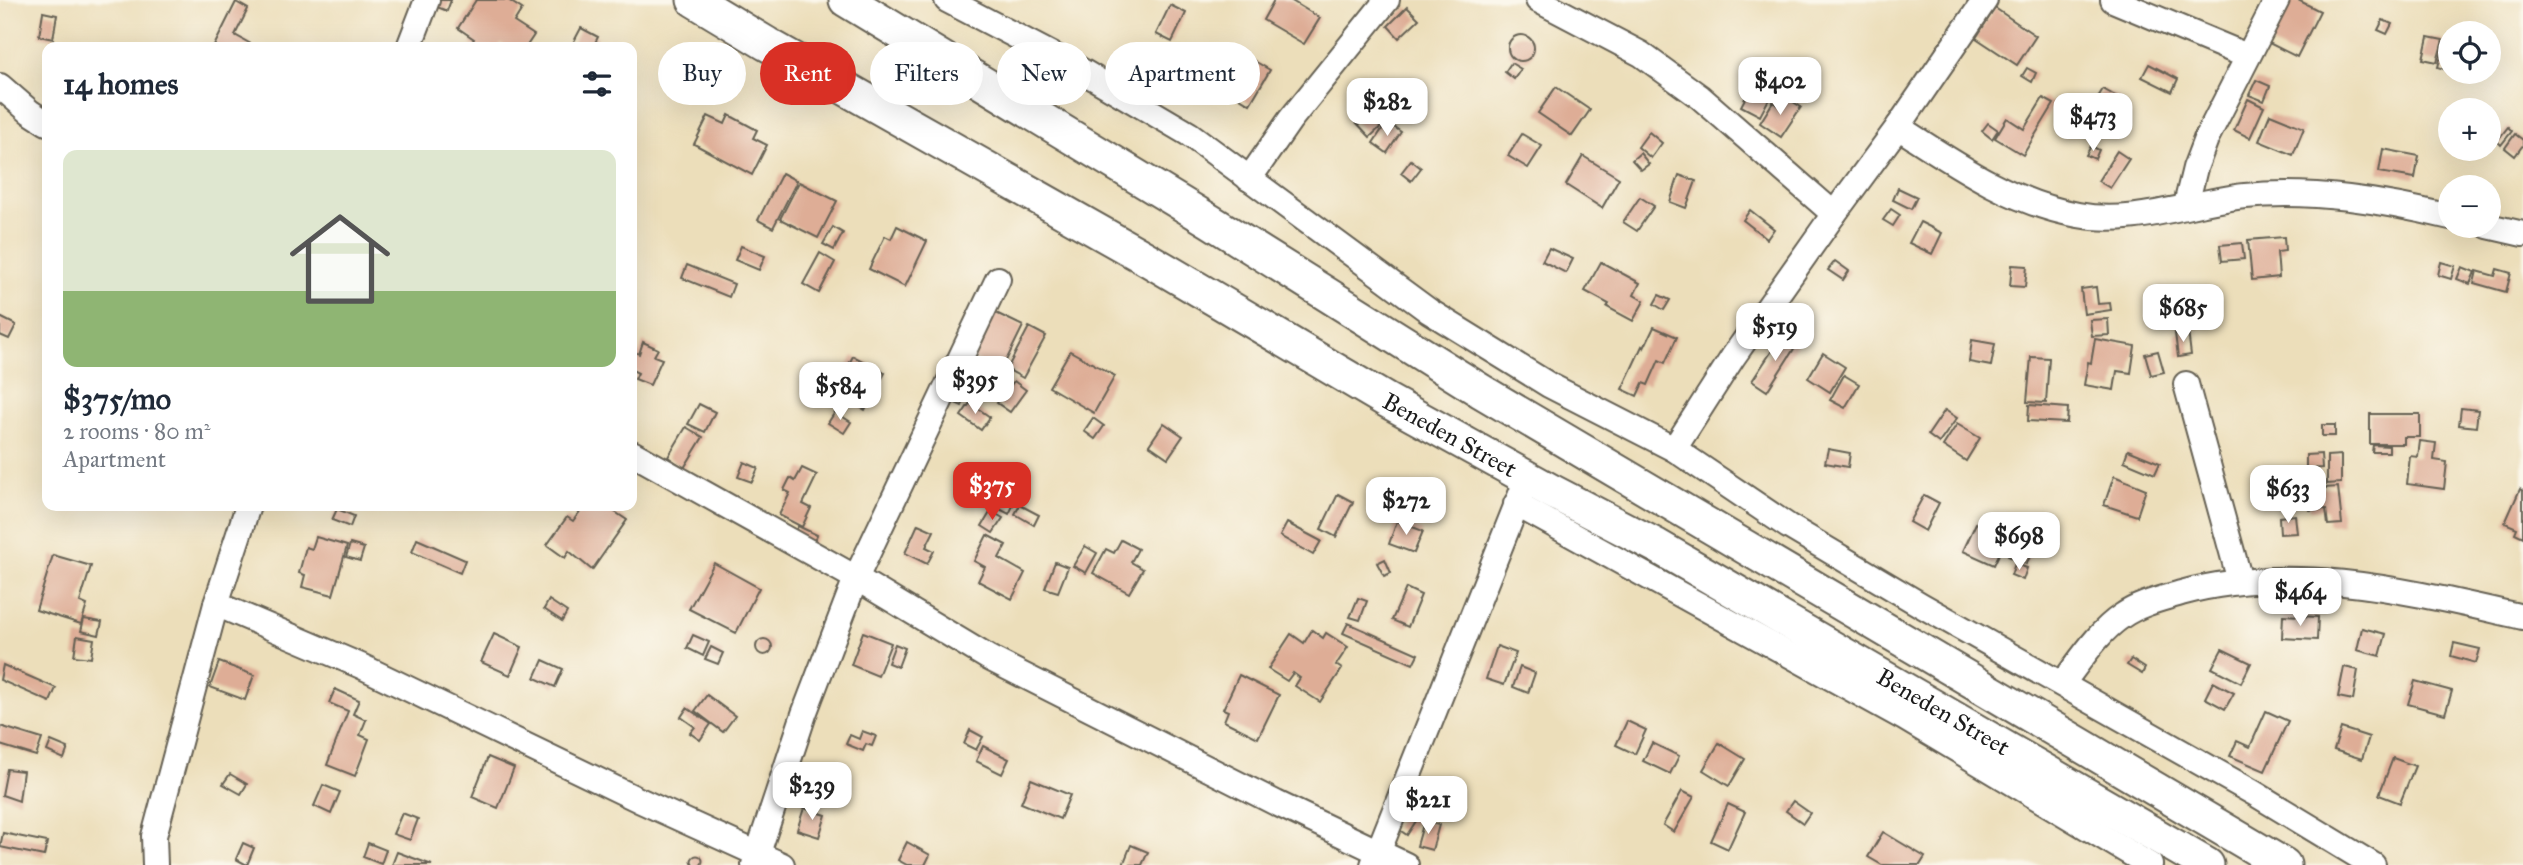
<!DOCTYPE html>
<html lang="en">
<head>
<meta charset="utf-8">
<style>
  :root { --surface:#fff; --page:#f2f2f3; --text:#1f2937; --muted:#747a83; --accent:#d93025 }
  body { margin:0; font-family:"IM FELL Great Primer",serif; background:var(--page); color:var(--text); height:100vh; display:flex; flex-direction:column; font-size:26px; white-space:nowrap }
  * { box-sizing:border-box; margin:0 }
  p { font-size:23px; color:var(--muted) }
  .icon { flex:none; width:38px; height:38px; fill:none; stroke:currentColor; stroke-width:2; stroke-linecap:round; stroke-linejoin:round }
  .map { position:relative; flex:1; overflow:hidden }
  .panel { position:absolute; left:42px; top:42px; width:595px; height:469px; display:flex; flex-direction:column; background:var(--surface); border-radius:14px; box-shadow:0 7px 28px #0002 }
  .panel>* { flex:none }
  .hud { position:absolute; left:658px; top:42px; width:665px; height:63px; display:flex; gap:14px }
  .buttons { position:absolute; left:2438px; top:21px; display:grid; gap:14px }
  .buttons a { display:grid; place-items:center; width:63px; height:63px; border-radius:50%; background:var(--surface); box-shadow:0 7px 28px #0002; font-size:35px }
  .price { position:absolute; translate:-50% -60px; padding:0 16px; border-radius:14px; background:#fff; color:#222; font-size:23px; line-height:46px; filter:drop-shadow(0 2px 4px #0008) }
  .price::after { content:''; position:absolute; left:50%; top:42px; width:21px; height:16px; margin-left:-10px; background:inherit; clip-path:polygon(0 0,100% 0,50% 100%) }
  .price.selected { background:var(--accent); color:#fff }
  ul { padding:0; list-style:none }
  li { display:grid; align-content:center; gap:14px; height:371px; padding:0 21px }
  li span { display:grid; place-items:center; height:217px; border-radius:14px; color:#555 }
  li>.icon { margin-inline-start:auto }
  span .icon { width:126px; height:126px; fill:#fffc; stroke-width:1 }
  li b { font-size:30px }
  h2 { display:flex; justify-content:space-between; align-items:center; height:84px; padding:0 21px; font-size:30px }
  .pill { padding:0 24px; border-radius:32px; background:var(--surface); box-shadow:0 7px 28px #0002; font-size:24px; line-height:63px }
  .pill.selected { background:var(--accent); color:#fff }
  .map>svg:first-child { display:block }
  .building { fill:#dead96 }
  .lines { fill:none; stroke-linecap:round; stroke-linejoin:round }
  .minor-casing { stroke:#656053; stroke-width:28 }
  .secondary-casing { stroke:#656053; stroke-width:37 }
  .minor { stroke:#fff; stroke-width:24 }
  .secondary { stroke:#fff; stroke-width:33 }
  .labels { text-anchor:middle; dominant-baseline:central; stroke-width:6; stroke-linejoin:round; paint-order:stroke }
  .street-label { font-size:24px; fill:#1c1c1c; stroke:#fbf7ec }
</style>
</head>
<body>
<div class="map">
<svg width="2523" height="865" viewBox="0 0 2523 865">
  <rect width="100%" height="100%" fill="#fbf7ec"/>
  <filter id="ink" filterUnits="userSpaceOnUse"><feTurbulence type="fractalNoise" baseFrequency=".0143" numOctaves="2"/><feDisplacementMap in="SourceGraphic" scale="14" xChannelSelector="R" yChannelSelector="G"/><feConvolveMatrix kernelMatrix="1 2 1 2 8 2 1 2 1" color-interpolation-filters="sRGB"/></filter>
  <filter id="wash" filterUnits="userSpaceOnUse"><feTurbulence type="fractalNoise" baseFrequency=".00686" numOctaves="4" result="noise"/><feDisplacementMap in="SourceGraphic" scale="28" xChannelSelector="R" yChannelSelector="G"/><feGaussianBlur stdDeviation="1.57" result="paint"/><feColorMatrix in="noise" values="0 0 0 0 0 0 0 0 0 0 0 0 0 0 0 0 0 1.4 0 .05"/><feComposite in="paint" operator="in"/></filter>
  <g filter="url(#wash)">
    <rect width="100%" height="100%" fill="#ecdeba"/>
    <g id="blocks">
      <g class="building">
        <polygon points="428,0 451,0 447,11 427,3"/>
        <polygon points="476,0 508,0 522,9 514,22 534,35 526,47 508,47 501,43 498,47 474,47 470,45 474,39 458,28"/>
        <polygon points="1274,0 1290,0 1320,18 1304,44 1263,20"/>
        <polygon points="2288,0 2298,0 2320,11 2297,57 2267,42"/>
        <polygon points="236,2 248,9 235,35 251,44 249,47 216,47 214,46"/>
        <polygon points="1170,5 1186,13 1172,42 1156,34"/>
        <polygon points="1407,7 1419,19 1399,38 1388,26"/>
        <polygon points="1995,8 2036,36 2017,65 1976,38"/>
        <polygon points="43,12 57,15 53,39 39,36"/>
        <polygon points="2383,20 2392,24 2387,34 2378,30"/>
        <polygon points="581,28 598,37 593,47 571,47"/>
        <circle cx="1521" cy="48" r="13"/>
        <polygon points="2428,37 2443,40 2437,62 2423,59"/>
        <polygon points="2443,48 2450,50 2447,70 2438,67"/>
        <polygon points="1239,52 1270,70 1250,104 1220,86"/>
        <polygon points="1511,63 1521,69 1514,79 1505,72"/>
        <polygon points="2149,64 2178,79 2172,92 2142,77"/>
        <polygon points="2027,68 2036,73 2032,82 2022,76"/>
        <polygon points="1759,72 1778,82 1760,116 1741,106"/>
        <polygon points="2256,80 2270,86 2264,101 2249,95"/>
        <polygon points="1556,87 1590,110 1572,136 1538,113"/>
        <polygon points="2103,89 2119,98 2105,120 2095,114 2100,106 2095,102"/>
        <polygon points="1787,98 1801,107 1781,137 1760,123 1773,102 1781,107"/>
        <polygon points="2043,98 2054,104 2023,155 1995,138 2007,118 2024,129"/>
        <polygon points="2248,99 2264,107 2250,138 2234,130"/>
        <polygon points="1362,108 1373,120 1379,115 1386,122 1370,137 1352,118"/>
        <polygon points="2270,114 2304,128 2293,155 2259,141"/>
        <polygon points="729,115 757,130 753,138 767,145 752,175 694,144 708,116 725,124"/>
        <polygon points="1387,122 1401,132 1387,153 1373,143"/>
        <polygon points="1988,123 1998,130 1992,139 1982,131"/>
        <polygon points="2508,127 2512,131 2501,145 2497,141"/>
        <polygon points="1649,132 1662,143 1651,158 1638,147"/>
        <polygon points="1522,134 1542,146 1528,168 1508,156"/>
        <polygon points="2515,134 2523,140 2523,145 2515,156 2505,148"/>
        <polygon points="2091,146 2099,150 2095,159 2086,155"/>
        <polygon points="2383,149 2419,156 2415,178 2379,172"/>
        <polygon points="2117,151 2129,159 2110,188 2098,181"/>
        <polygon points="1640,153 1649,164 1641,170 1632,160"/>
        <polygon points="1583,156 1619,178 1602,208 1566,185"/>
        <polygon points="1411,160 1421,168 1411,181 1401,173"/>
        <polygon points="782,173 797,181 773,228 758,220"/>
        <polygon points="1679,175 1696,181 1686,208 1670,202"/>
        <polygon points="799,182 837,201 818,238 780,219"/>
        <polygon points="1898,188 1917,197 1911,209 1893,200"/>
        <polygon points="1640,197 1654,206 1637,231 1623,222"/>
        <polygon points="1891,209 1900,215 1893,226 1883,220"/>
        <polygon points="1750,210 1774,229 1767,239 1743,220"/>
        <polygon points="1920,222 1942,233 1932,254 1909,243"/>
        <polygon points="897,226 927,241 905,287 869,269 885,236 891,239"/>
        <polygon points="833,227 843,233 834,250 823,244"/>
        <polygon points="2284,237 2285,251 2277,252 2279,277 2252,280 2248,240"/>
        <polygon points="2242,243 2244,259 2222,261 2220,245"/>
        <polygon points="741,246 765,256 759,270 735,260"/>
        <polygon points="1549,248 1573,259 1566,273 1542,261"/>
        <polygon points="820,253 835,262 819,293 803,284"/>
        <polygon points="1835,261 1849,271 1843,280 1828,270"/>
        <polygon points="1601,262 1640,283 1634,295 1644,301 1633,321 1607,307 1609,304 1585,291"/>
        <polygon points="2441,262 2455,266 2451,279 2438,275"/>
        <polygon points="687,265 734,284 729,297 682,278"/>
        <polygon points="2012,265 2027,266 2025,287 2010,286"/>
        <polygon points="2462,267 2475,272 2470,284 2457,279"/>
        <polygon points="2497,269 2511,273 2506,292 2474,283 2477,271 2495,276"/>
        <polygon points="2096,287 2098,304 2110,303 2111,310 2084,314 2081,289"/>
        <polygon points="1659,295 1670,300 1664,310 1654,304"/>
        <polygon points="2209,307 2211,326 2180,330 2178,311"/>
        <polygon points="994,312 1023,326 1001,371 972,358"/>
        <polygon points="0,317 16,325 9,339 0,335"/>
        <polygon points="2108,319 2109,335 2092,336 2090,320"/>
        <polygon points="1029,327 1046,336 1023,378 1007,369"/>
        <polygon points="1654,327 1677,337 1665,363 1659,360 1648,385 1643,383 1637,396 1622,389 1642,346 1644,348"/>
        <polygon points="2188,331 2191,355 2178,357 2175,333"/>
        <polygon points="1783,334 1797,344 1767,391 1752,381"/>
        <polygon points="2095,339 2135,346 2131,373 2117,371 2114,390 2084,385 2088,362 2091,363"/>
        <polygon points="1972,340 1995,344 1991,366 1969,362"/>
        <polygon points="643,342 658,349 654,356 662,359 650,385 635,379 638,373 632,370 632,351 639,354"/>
        <polygon points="1070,351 1115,376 1094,413 1049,387"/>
        <polygon points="2158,351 2164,372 2151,375 2145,354"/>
        <polygon points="1823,353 1845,367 1830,392 1808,378"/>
        <polygon points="853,356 885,373 865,410 834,393"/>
        <polygon points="2031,357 2049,358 2046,403 2027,402"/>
        <polygon points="1844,375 1859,384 1845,408 1830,400"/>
        <polygon points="962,378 972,383 962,406 951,401"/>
        <polygon points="1014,381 1026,390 1010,412 997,403"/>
        <polygon points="970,403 990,417 981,430 961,416"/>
        <polygon points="699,404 715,412 705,432 688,424"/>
        <polygon points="2029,405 2068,408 2067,423 2028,421"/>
        <polygon points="2461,408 2478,410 2476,427 2459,425"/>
        <polygon points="1945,410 1957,418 1939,443 1928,435"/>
        <polygon points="835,412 851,422 844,433 828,423"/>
        <polygon points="2370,414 2420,414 2420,437 2404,437 2404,444 2370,444"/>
        <polygon points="1093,418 1104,426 1095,439 1084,431"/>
        <polygon points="1164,423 1183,436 1168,458 1149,445"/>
        <polygon points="1957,424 1980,438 1966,461 1943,446"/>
        <rect x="2322" y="425" width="13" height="11"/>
        <polygon points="686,427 703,437 684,468 668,457"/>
        <polygon points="2420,441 2436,443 2434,460 2447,462 2444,489 2407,484 2410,456 2418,457"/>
        <polygon points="2373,445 2389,446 2389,452 2372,452"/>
        <polygon points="1828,449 1850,453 1848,467 1825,463"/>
        <polygon points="2128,450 2160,463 2155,474 2124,461"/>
        <polygon points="2321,454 2322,468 2306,469 2306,455"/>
        <polygon points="2341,455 2341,483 2327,484 2327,456"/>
        <polygon points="744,462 758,468 752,482 738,477"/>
        <polygon points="802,468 817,475 803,504 811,508 802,527 779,515 790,493 784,490 790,478 795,481"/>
        <polygon points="2301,470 2314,470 2314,483 2301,484"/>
        <polygon points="2272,473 2273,487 2257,488 2257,474"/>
        <polygon points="2114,476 2146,489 2137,516 2104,505"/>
        <polygon points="2291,476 2292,488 2280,489 2278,478"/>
        <polygon points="2338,487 2342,524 2328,525 2326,509 2310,510 2309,489"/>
        <polygon points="2520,489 2523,491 2523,537 2515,533 2517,528 2505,523"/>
        <polygon points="1338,494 1353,502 1336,537 1321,529"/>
        <polygon points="1924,495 1939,503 1925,531 1909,522"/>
        <rect x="2283" y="497" width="10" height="8"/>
        <polygon points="998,498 1013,506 1009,514 994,506"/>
        <polygon points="1020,505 1039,515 1034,525 1015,514"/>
        <polygon points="584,506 606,506 627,520 592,570 569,551 565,558 547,545 567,517 573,521"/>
        <polygon points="337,509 354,516 350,527 332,520"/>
        <polygon points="991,511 1003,518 993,533 982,526"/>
        <polygon points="2295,515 2297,533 2280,534 2279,517"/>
        <polygon points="1397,521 1423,531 1414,553 1389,544"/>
        <polygon points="1287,523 1321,541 1313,555 1280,536"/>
        <polygon points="1976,523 2007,537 1994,565 1963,551"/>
        <polygon points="918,524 934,531 926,547 934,551 927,564 905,553"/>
        <polygon points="798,526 817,535 811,547 792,538"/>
        <polygon points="2021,534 2035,541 2031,550 2017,544"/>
        <polygon points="987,535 1006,545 999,558 1025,573 1012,599 978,581 985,567 974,561"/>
        <polygon points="316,537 347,546 333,595 302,587 305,575 299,573 306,547 312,549"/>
        <polygon points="417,539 465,560 460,573 412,552"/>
        <polygon points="1121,540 1138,549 1131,562 1143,569 1129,593 1093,573 1106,549 1114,553"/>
        <polygon points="350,544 364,548 360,561 346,557"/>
        <polygon points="2014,545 2032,553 2026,564 2008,556"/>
        <polygon points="1085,546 1097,553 1086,573 1073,566"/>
        <polygon points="53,555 91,566 80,602 87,605 81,624 36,610"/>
        <polygon points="1385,559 1391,573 1384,576 1377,563"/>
        <polygon points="1055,562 1068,567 1058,592 1045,588"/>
        <polygon points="714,563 759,588 736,633 689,609"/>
        <polygon points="2015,564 2027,568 2023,580 2011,575"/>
        <polygon points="1406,588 1421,595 1408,627 1392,620"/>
        <polygon points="1358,598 1367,601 1360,620 1350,617"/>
        <polygon points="549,600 567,612 562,621 544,609"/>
        <polygon points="2283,615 2318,617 2317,640 2282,638"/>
        <polygon points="84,619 102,622 99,635 81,631"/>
        <polygon points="1348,623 1418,654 1413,664 1343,633"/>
        <polygon points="2362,628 2386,634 2380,656 2357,650"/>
        <polygon points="1312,630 1323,638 1326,633 1348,647 1336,665 1342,669 1320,702 1295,686 1300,678 1293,673 1287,681 1268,669 1291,634 1304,643"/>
        <polygon points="863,632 891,643 878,676 851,665"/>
        <polygon points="494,634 522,647 510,675 481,662"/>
        <polygon points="693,635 709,642 703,656 687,648"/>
        <polygon points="77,636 94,639 91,658 74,656"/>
        <circle cx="764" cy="647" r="8"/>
        <polygon points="2454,643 2480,649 2476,663 2451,656"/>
        <polygon points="895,644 905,648 898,667 888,663"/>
        <polygon points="1497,646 1516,653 1504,685 1486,679"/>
        <polygon points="711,647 723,653 718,664 705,659"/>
        <polygon points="2222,649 2251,663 2241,683 2212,668"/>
        <polygon points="2131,659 2145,668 2142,674 2127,665"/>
        <polygon points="543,660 563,669 555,687 535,678"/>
        <polygon points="219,662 254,675 245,700 210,687"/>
        <polygon points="3,665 56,688 50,702 0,680"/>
        <polygon points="1520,667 1535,673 1528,693 1513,687"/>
        <polygon points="2344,667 2358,670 2353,700 2338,697"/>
        <polygon points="1239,675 1279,695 1258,738 1224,721 1228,711 1223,709"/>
        <polygon points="2415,681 2452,691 2445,714 2408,704"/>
        <polygon points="2213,682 2234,693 2225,709 2205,698"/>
        <polygon points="335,689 359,700 353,714 366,720 360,735 369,739 355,776 327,765 348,711 329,703"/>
        <polygon points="707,695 735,716 723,732 695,711"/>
        <polygon points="687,708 711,724 700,740 690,733 695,727 681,717"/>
        <polygon points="2266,711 2288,721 2265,771 2230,756 2237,741 2250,747"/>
        <polygon points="1627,721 1646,730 1635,754 1616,745"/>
        <polygon points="0,726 42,739 36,756 0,745"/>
        <polygon points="2341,728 2369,737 2362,759 2334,750"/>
        <polygon points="970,730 983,737 976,750 964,744"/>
        <polygon points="862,731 876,736 872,746 866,744 863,751 846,744 850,735 859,739"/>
        <polygon points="51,741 68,748 64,759 47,751"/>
        <polygon points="1652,743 1679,756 1670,774 1643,761"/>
        <polygon points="1719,743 1745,759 1729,786 1703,770"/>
        <polygon points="983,746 1009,759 1002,774 976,761"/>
        <polygon points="488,757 514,768 498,808 472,797"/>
        <polygon points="2393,758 2415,766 2400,803 2379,795"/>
        <polygon points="7,769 23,771 19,801 2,795"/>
        <polygon points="230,774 247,784 241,794 223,784"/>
        <polygon points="1031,779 1070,795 1060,819 1021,803"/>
        <polygon points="323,785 340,792 331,814 314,806"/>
        <polygon points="1682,791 1694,797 1674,832 1663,825"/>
        <polygon points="1793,801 1810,813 1803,823 1786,811"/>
        <polygon points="1728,804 1745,812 1728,849 1711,841"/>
        <polygon points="804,808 826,815 819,837 797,830"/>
        <polygon points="402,813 418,819 410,840 393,834"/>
        <polygon points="1403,813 1416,821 1407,835 1395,827"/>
        <polygon points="1424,821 1439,825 1432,850 1417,846"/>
        <polygon points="1883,832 1925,857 1920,865 1882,865 1868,857"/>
        <polygon points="3,833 47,842 44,856 0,847"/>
        <polygon points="907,842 930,855 925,865 907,865 898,860"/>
        <polygon points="243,843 254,848 247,865 236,859"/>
        <polygon points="368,843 386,850 381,864 363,857"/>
        <polygon points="1131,845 1148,852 1142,865 1123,865"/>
        <polygon points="397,852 432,865 392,865"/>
        <circle cx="697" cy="861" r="5.5"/>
      </g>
    </g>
  </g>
  <g filter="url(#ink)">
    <use href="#blocks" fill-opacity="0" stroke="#656053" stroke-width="2"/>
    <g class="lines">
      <defs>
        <g id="minor">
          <polyline points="947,0 1077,68 1189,134 1429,311 1549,385 1674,449 1788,526 1921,605 2254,793 2373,865"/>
          <polyline points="1538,0 1641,54 1700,97 1834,214"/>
          <polyline points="2113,0 2247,56"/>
          <polyline points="409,47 427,0"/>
          <polyline points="0,86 30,112 47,123"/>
          <path d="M1898,127c57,37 113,76 180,88 56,11 112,-13 167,-19 68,-7 139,5 205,21"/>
          <polyline points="1249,179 1290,120 1387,0"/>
          <polyline points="2186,205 2195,168 2206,139 2277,0"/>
          <polyline points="2488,226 2523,234"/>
          <polyline points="2186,384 2240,581"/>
          <polyline points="1674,449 1733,357 1834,214 1898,127 1985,0"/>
          <polyline points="632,453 856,578 989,658 1276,803 1406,865"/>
          <polyline points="1516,504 1904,718 2150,865"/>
          <polyline points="216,604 361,666 639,800 782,865"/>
          <path d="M2062,684c18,-23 35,-51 60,-68 17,-12 39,-17 59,-23 114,-31 230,-1 342,24"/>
          <polyline points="155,865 154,836 216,604 248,506"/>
          <polyline points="754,865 804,714 856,578 998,279"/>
          <polyline points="1373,865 1523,489"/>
        </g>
        <g id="secondary">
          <path id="s1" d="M694,0l73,44 380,215 239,141 165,91 106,55 550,319"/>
          <polyline points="846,0 1210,221 1481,391 2284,865"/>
        </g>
      </defs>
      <use href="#minor" class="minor-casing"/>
      <use href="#secondary" class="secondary-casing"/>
      <use href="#minor" class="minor"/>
      <use href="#secondary" class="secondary"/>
    </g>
  </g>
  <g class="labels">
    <g class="street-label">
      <text stroke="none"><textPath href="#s1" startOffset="872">Beneden Street</textPath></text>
      <text stroke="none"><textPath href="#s1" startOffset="1438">Beneden Street</textPath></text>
    </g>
  </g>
</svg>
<div class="buttons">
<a><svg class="icon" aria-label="locate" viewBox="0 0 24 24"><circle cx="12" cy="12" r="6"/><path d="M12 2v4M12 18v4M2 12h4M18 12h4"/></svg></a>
<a>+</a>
<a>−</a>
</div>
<b class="price" style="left:1780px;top:117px">$402</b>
<b class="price" style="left:1387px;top:138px">$282</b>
<b class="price" style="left:2093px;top:153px">$473</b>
<b class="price" style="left:2183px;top:344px">$685</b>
<b class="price" style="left:1775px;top:363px">$519</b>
<b class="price" style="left:975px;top:416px">$395</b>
<b class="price" style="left:840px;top:422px">$584</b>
<b class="price selected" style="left:992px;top:522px">$375</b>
<b class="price" style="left:2288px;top:525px">$633</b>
<b class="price" style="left:1406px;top:537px">$272</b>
<b class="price" style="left:2019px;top:572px">$698</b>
<b class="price" style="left:2300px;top:628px">$464</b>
<b class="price" style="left:812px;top:822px">$239</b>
<b class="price" style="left:1428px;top:836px">$221</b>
<div class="hud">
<a class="pill">Buy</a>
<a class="pill selected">Rent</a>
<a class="pill">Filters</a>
<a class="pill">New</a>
<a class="pill">Apartment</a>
</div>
<section class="panel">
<h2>14 homes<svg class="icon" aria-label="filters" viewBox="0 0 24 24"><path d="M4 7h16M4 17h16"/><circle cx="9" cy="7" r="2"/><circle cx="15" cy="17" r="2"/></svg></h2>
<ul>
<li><span style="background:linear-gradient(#dfe7d0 65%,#8fb573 0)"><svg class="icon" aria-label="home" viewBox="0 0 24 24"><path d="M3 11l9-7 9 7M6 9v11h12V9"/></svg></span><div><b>$375/mo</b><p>2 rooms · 80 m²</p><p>Apartment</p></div></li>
</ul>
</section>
</div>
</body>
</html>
